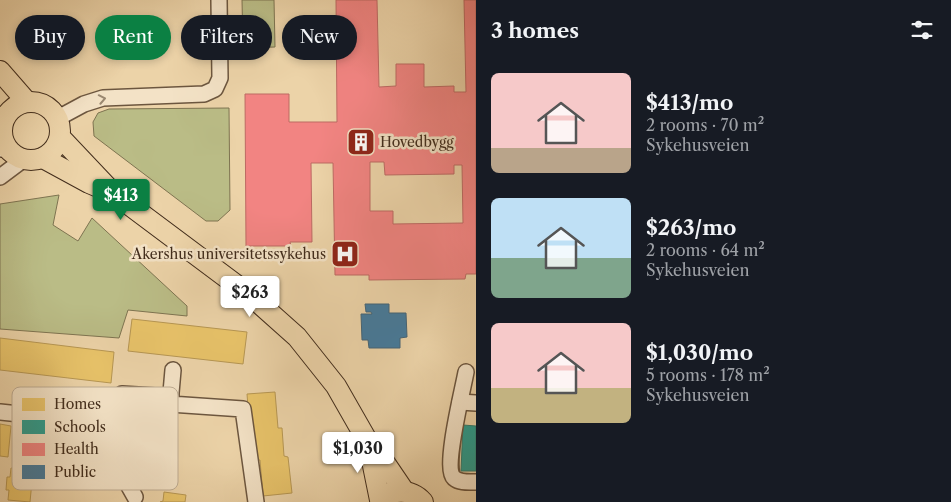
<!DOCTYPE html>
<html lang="en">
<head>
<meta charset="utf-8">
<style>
  :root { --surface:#171b24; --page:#20242c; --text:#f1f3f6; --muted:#9ea1a6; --accent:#0b8043 }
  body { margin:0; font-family:"Libre Caslon Text",serif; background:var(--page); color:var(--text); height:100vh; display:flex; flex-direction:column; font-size:19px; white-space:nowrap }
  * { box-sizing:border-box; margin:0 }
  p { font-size:16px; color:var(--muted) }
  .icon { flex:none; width:28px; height:28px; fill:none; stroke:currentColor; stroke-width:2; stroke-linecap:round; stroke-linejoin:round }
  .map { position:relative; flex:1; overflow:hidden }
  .sheet { display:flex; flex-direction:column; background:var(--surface); width:475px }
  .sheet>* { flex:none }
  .top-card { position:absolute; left:15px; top:15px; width:385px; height:45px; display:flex; gap:10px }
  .price { position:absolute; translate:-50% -42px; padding:0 11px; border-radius:5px; background:#fff; color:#222; font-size:16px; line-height:32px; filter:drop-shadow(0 1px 2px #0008) }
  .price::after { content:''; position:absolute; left:50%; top:30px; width:15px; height:11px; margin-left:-8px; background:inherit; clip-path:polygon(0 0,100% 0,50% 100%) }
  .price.active { background:var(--accent); color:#fff }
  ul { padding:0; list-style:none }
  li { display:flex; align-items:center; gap:15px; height:125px; padding:0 15px }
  li span { display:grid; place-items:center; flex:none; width:140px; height:100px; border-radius:8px; color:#555 }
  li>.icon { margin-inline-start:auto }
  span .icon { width:60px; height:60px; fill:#fffc; stroke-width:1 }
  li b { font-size:21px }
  h2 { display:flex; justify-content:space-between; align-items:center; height:60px; padding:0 15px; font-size:21px }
  .tag { padding:0 18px; border-radius:22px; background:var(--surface); box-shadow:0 2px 8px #0003; font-size:18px; line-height:45px }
  .tag.active { background:var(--accent); color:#fff }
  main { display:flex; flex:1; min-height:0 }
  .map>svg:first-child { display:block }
  .green { fill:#babc86; stroke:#7e7451 }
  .homes { fill:#e9c46a; stroke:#b79753 }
  .schools { fill:#2a9d8f; stroke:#317b6c }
  .health { fill:#f28482; stroke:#bd6a63; fill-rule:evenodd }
  .public { fill:#457b9d; stroke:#446476 }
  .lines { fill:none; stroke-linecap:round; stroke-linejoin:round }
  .minor-casing { stroke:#6c563f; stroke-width:18 }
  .major-casing { stroke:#422d1c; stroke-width:22 }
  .minor { stroke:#f3e2c6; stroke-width:15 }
  .major { stroke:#ecd3a8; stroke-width:20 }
  .oneway { stroke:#9a8871 }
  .labels { text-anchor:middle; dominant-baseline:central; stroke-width:5; stroke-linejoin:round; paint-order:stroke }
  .poi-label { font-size:14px; fill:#422d1c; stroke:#f3e2c6; text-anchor:start }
  .key { fill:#f3e2c6; stroke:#beac93; stroke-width:1 }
  .key-label { font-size:14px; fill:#422d1c }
</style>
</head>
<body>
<main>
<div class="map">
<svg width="476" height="502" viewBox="0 0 476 502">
  <rect width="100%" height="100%" fill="#ecd3a8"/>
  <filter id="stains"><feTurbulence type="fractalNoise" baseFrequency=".004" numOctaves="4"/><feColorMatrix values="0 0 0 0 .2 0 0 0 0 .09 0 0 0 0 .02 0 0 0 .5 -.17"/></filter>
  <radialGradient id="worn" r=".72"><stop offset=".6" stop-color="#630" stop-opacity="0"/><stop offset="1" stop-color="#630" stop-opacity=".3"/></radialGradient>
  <g class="green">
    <polygon points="242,0 274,0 275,47 243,48"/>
    <polygon points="229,108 230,210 218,221 206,221 94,136 93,122 98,113 109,109"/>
    <polygon points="59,195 53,225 78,241 92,218 187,306 187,316 128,310 119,338 0,329 0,204"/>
  </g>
  <g class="homes">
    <polygon points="132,319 247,332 243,364 128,351"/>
    <polygon points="0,338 114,352 111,383 0,370"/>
    <polygon points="275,392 278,428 282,428 284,456 288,457 292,493 263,496 260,460 256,460 254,431 250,432 247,394"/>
    <polygon points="0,424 11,426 8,457 0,456"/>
    <polygon points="11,468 33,471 30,502 8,500 9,490 6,490 7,477 10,477"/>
    <polygon points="164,492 186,495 185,502 160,502 163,501"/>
  </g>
  <polygon class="schools" points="463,425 476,426 476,471 461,471"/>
  <path class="health" d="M336,0h41l2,87 17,-1v-22h28v23l30,-1v6h12l-2,-92h12v274h-10l-1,5 -96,1v-5h-34l-2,-112h-22l1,79h-22l1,4h-45l-1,-152h44v28h48zM370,162h14l1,13 69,-1v-9h8l1,58 -70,1v-13h-23z"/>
  <polygon class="public" points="365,304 389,304 389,313 406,313 407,337 400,338 400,348 369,348 368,340 362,340 361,314 372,314 371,312 366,312"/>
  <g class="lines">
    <defs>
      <g id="minor">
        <polyline points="58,118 84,104 103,98 204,94 215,89 220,78 219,0"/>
        <polyline points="0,149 5,142"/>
        <polyline points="0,177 24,159"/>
        <polyline points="173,370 170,404 243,409 256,502"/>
        <path d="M466,372c-3,17 -23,96 -12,106 6,5 14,4 22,4"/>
        <polyline points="460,402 476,403"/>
        <polyline points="0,412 104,423 110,408 122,394 171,397"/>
        <polyline points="104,423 113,458 135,497"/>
      </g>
      <g id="major">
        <polyline points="0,71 27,102"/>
        <circle cx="31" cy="131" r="29"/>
        <polyline points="60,137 112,192 251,296 297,337 336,386 368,442 385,463 404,491"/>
        <polyline points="43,158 89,183 103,189"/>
        <polyline points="370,451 380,500"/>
        <path d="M391,493c13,-3 23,-1 32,9"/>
      </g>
    </defs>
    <use href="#minor" class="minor-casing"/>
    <use href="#major" class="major-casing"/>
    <use href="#minor" class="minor"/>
    <use href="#major" class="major"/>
  </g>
  <defs><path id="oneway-chevron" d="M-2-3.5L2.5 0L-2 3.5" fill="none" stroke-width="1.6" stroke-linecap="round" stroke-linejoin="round" transform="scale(1.25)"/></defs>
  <use class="oneway" href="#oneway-chevron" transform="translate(102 99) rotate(-11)"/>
  <defs>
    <symbol id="building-square" viewBox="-11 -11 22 22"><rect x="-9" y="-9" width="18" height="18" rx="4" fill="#8f2418" stroke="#f3e2c6"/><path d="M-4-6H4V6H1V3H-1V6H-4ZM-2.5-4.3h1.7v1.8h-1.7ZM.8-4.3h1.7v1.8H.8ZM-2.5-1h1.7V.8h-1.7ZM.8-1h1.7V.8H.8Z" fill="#fff"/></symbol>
    <symbol id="hospital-square" viewBox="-11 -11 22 22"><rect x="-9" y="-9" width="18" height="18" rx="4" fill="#8f2418" stroke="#f3e2c6"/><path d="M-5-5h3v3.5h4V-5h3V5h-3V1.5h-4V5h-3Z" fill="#fff"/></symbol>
  </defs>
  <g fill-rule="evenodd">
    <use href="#building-square" x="345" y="126" width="32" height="32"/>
    <use href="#hospital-square" x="329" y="238" width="32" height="32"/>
  </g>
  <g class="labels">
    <g class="poi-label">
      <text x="380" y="142">Hovedbygg</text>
      <text x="326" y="254" text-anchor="end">Akershus universitetssykehus</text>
    </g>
  </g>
  <rect x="12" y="387" width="166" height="103" rx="8" class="key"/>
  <rect x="22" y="398" width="23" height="13" fill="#e9c46a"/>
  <rect x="22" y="420" width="23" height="14" fill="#2a9d8f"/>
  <rect x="22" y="443" width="23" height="13" fill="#f28482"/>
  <rect x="22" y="465" width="23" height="14" fill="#457b9d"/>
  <g class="key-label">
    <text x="54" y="409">Homes</text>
    <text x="54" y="432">Schools</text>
    <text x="54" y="454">Health</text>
    <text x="54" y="477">Public</text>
  </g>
  <rect width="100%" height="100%" filter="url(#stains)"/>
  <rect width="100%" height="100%" fill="url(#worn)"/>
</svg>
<b class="price active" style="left:121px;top:221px">$413</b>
<b class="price" style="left:250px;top:318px">$263</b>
<b class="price" style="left:358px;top:474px">$1,030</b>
<div class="top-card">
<a class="tag">Buy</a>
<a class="tag active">Rent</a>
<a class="tag">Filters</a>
<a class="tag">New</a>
</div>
</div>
<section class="sheet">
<h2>3 homes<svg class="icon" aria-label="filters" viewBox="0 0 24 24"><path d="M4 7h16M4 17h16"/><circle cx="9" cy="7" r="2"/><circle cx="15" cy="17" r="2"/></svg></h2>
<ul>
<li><span style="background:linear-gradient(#f6c9c9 75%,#b9a48a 0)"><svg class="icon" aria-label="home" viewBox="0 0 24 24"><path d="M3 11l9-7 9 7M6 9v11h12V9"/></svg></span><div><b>$413/mo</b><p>2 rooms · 70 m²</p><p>Sykehusveien</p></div></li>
<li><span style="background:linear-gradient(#bfe0f5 60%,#7fa58c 0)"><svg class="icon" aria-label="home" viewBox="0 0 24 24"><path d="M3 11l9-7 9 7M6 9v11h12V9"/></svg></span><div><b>$263/mo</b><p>2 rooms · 64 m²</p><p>Sykehusveien</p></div></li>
<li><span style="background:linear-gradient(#f6c9c9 65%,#c2b280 0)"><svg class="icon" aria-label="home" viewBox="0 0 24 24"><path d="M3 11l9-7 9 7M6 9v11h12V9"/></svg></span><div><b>$1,030/mo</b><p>5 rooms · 178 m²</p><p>Sykehusveien</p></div></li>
</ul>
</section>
</main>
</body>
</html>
